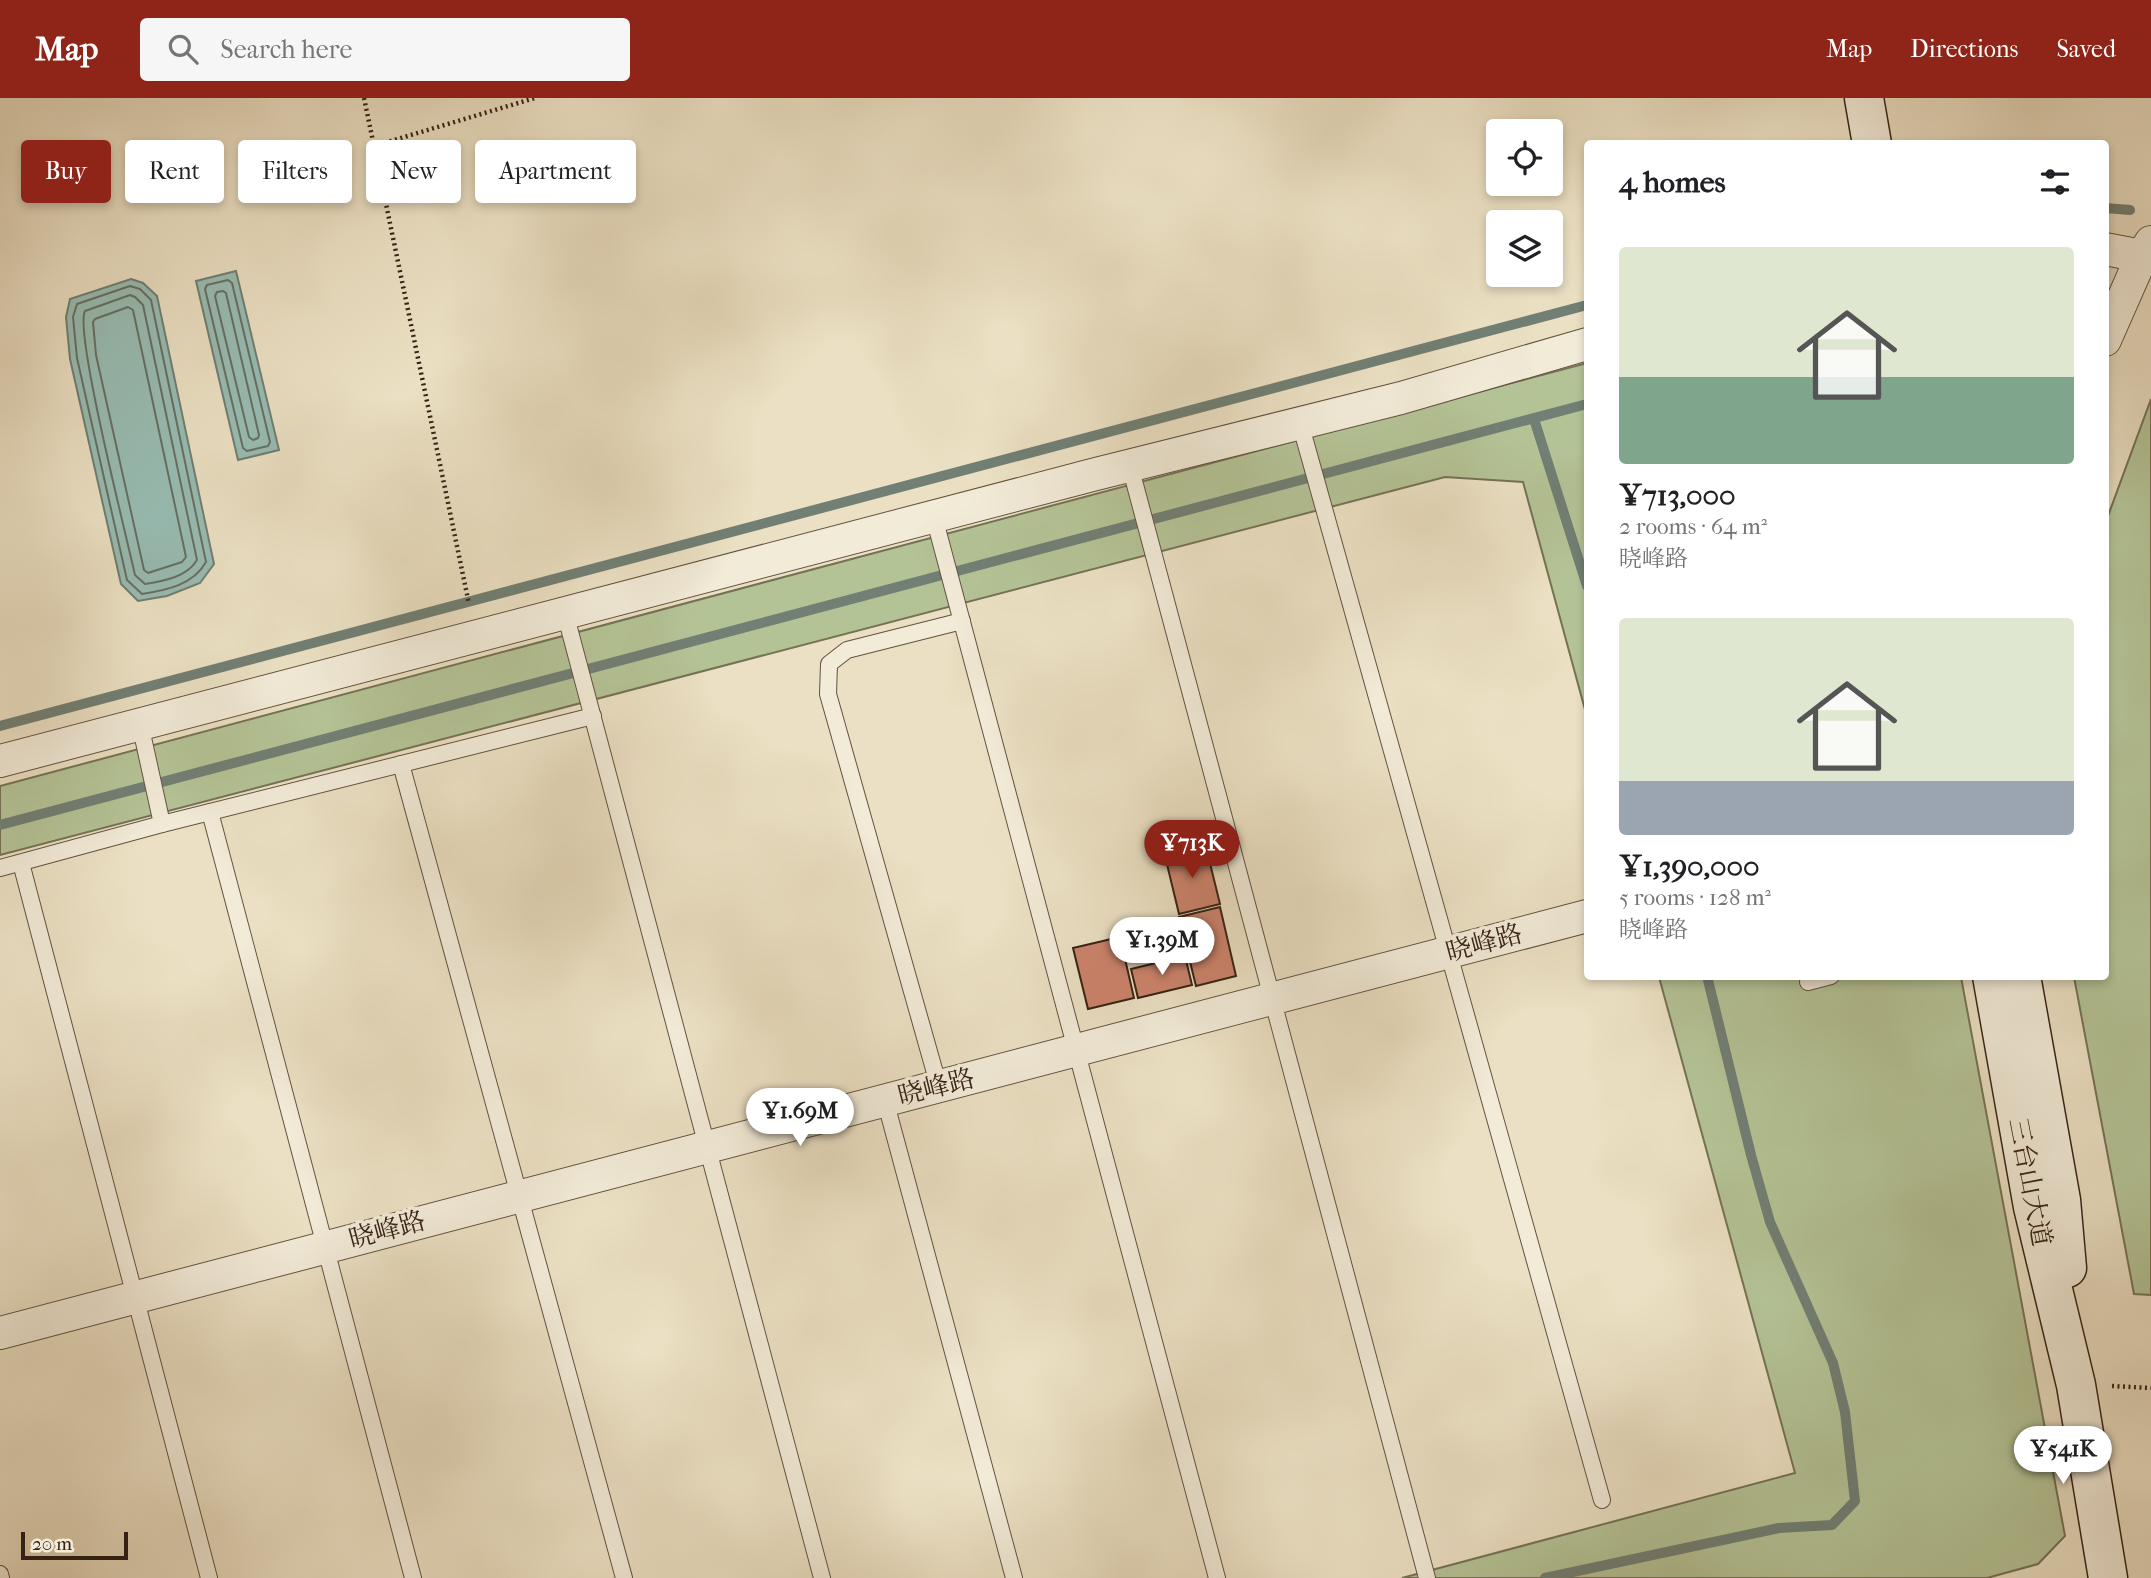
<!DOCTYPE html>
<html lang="en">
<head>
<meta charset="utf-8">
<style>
  :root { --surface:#fff; --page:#f6f6f6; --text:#202124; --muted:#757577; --accent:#8f2418 }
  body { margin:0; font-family:"IM FELL French Canon","Noto Serif SC",serif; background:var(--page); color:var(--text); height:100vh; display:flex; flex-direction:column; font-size:26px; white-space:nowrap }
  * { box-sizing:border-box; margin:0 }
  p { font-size:23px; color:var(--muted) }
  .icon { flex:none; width:38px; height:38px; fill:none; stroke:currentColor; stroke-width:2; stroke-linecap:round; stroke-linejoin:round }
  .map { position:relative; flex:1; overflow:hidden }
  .panel { position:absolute; left:1584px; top:42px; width:525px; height:840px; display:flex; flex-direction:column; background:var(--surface); border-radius:7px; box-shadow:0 4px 10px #0003 }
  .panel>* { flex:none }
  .banner { position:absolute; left:21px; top:42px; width:665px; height:63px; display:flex; gap:14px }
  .tools { position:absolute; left:1486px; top:21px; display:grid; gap:14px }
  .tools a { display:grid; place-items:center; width:77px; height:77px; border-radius:7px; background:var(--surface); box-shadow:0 4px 10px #0003; font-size:35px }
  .scale { position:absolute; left:21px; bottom:18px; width:107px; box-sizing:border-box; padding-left:7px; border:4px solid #362215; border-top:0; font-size:19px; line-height:24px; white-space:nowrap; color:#362215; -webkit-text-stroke:5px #f2ebd8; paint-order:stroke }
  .price { position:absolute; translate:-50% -60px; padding:0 16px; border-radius:24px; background:#fff; color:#222; font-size:23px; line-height:46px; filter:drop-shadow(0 2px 4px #0008) }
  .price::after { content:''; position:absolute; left:50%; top:42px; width:21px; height:16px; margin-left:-10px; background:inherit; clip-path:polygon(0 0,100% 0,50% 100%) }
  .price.selected { background:var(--accent); color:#fff }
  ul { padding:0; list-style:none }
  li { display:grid; align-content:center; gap:14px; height:371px; padding:0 35px }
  li span { display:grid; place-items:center; height:217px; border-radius:7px; color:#555 }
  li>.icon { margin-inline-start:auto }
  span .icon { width:126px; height:126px; fill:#fffc; stroke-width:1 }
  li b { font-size:30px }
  h2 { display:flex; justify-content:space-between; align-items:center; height:84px; padding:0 35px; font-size:30px }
  .chip { padding:0 24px; border-radius:7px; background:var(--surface); box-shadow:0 4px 10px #0003; font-size:24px; line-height:63px }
  .chip.selected { background:var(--accent); color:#fff }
  header { display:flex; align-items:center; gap:42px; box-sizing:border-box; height:98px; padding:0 35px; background:var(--accent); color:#fff }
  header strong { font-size:33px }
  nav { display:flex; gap:38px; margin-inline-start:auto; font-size:24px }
  .search { width:490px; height:63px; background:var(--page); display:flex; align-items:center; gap:18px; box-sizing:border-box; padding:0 24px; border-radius:7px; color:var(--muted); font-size:26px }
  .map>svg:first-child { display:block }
  .green { fill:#b4c396; stroke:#757256; stroke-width:2 }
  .water { fill:#98bdb3; stroke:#717f74; stroke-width:2 }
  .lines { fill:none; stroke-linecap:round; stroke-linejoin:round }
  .shore { stroke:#677064; stroke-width:2 }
  .stream { stroke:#717f74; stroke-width:10 }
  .building { fill:#cc836c; stroke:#362215; stroke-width:2 }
  .service-casing { stroke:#635240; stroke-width:18 }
  .minor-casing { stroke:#635240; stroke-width:34 }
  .secondary-casing { stroke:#362215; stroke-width:41 }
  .path { stroke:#362215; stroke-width:4.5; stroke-dasharray:2 3.5; stroke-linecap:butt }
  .service { stroke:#f2ebd8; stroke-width:16 }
  .minor { stroke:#f2ebd8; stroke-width:32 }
  .secondary { stroke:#f2ebd8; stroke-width:38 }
  .labels { text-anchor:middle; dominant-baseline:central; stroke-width:7; stroke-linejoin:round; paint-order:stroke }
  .street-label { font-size:26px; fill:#362215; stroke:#f2ebd8 }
</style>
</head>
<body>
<header>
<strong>Map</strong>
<div class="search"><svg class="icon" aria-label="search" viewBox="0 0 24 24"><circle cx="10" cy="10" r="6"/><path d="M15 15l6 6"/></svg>Search here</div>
<nav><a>Map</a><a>Directions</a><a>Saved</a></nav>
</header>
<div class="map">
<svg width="2151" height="1480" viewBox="0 0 2151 1480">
  <rect width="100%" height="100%" fill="#ebe0c3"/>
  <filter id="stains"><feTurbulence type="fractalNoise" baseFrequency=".00286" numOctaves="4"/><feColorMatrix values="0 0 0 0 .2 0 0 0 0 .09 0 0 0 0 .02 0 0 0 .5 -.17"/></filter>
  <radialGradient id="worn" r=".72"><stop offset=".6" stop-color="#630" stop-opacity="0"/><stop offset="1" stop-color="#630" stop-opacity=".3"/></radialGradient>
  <g class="green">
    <polygon points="1587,265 1587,619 1523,384 1445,379 0,757 0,688"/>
    <polygon points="2151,301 2151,1197 2134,1196 2074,879 2105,878 2105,426"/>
    <polygon points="1659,879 1961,879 2065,1438 2038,1466 1987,1480 1402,1480 1795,1375"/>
  </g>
  <g class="water">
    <polygon points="236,173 279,352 238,362 196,183"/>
    <polygon points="131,181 143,185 157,198 214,466 200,485 167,498 138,503 121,486 70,261 66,219 70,201"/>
  </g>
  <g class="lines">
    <g class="shore">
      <polygon points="228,182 232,185 270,344 268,348 247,353 243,350 205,191 207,187"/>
      <path d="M130,188l10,3 11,11 55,262c-13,23 -39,28 -64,32l-15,-14 -50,-222 -4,-41 4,-13z"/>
      <polygon points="223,193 226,195 259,337 258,340 253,342 249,339 215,198 217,194"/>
      <path d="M130,197l5,2 8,8 54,255c-10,17 -33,21 -52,24l-10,-9c-8,-37 -61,-244 -50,-264z"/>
      <polygon points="128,209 133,212 186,459 182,464 148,475 144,472 96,257 93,224 95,221"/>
    </g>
    <g class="stream">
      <polyline points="2105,110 2130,112"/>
      <polyline points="1534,321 1587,488"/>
      <polyline points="0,628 1587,207"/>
      <polyline points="0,727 1587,306"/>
      <polyline points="1545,1480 1779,1430 1832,1427 1855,1403 1845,1314 1833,1265 1770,1124 1751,1057 1707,878"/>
    </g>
  </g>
  <g class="building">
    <polygon points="1206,749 1220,806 1179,816 1165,758"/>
    <polygon points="1220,809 1236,878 1196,888 1179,819"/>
    <polygon points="1120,839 1134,900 1088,911 1073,850"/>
    <polygon points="1185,858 1192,887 1138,900 1131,871"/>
  </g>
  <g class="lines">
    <defs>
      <g id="service">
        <polyline points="1300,325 1602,1402"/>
        <polyline points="1130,368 1427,1480"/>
        <polyline points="934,419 1217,1480"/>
        <polyline points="565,515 822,1480"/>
        <polyline points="140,626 162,726"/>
        <polyline points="401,666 624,1480"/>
        <polyline points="210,714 413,1480"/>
        <polyline points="21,765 209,1480"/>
        <polyline points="0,770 162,726 593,618"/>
        <polyline points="1808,884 1831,878"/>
        <polyline points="939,989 828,596 829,566 847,552 962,523"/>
        <polyline points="885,1002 1014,1480"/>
        <polyline points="0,1476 1,1480"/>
      </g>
      <g id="minor">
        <polyline points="2105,151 2142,158"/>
        <polyline points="2105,242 2142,158 2151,144"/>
        <polyline points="0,663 1096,376 1401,300 1587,246"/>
        <polyline points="0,1235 1587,818"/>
      </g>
      <g id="secondary">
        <polyline points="1864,0 1872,46"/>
        <polyline points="1992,878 2033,1109 2076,1287 2108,1480"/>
        <polyline points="2021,878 2061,1102 2067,1170"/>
      </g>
    </defs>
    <use href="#service" class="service-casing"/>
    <use href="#minor" class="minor-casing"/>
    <use href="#secondary" class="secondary-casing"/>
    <g class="path">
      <polyline points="364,0 469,506"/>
      <polyline points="374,48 535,0"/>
      <polyline points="2112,1288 2151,1290"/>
    </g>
    <use href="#service" class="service"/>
    <use href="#minor" class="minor"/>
    <use href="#secondary" class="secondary"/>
  </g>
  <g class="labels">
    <g class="street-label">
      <text transform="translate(1484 845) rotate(-15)">晓峰路</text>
      <text transform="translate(936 989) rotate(-14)">晓峰路</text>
      <text transform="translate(2030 1084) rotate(79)">三台山大道</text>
      <text transform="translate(387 1132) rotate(-15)">晓峰路</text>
    </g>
  </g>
  <rect width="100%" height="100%" filter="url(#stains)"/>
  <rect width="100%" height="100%" fill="url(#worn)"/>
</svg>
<div class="tools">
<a><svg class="icon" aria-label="locate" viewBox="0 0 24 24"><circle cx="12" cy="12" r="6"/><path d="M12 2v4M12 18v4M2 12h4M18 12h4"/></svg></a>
<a><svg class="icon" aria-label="layers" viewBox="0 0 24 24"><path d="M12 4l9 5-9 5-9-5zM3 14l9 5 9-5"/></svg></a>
</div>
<div class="scale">20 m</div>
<b class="price selected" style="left:1192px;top:782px">¥713K</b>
<b class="price" style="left:1162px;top:879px">¥1.39M</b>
<b class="price" style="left:800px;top:1050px">¥1.69M</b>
<b class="price" style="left:2063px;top:1388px">¥541K</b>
<div class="banner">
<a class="chip selected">Buy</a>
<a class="chip">Rent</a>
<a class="chip">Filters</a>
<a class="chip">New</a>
<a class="chip">Apartment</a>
</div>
<section class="panel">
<h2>4 homes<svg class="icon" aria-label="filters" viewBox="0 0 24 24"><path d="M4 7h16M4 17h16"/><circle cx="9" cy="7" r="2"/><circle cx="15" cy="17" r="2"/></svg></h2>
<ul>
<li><span style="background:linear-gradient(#dfe7d0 60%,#7fa58c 0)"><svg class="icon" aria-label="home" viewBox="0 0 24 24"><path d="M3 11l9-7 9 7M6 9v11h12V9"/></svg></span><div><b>¥713,000</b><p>2 rooms · 64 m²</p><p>晓峰路</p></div></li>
<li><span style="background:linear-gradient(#dfe7d0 75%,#9aa5b1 0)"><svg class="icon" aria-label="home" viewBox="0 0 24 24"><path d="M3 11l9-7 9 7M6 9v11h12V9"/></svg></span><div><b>¥1,390,000</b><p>5 rooms · 128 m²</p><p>晓峰路</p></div></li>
</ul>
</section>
</div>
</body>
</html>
